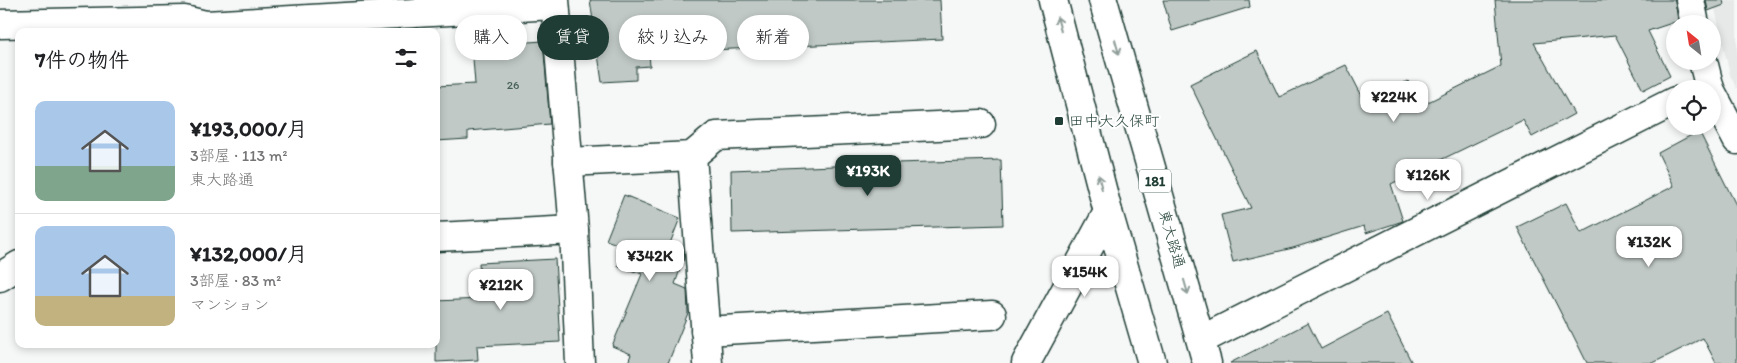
<!DOCTYPE html>
<html lang="ja">
<head>
<meta charset="utf-8">
<style>
  :root { --surface:#fff; --page:#f6f6f6; --text:#202124; --muted:#757577; --line:#e0e0e0; --accent:#1f3d34 }
  body { margin:0; font-family:Itim,"Klee One",sans-serif; background:var(--page); color:var(--text); height:100vh; display:flex; flex-direction:column; font-size:19px; white-space:nowrap }
  * { box-sizing:border-box; margin:0 }
  p { font-size:16px; color:var(--muted) }
  .icon { flex:none; width:28px; height:28px; fill:none; stroke:currentColor; stroke-width:2; stroke-linecap:round; stroke-linejoin:round }
  .map { position:relative; flex:1; overflow:hidden }
  .sheet { position:absolute; left:15px; top:28px; width:425px; height:320px; display:flex; flex-direction:column; background:var(--surface); border-radius:10px; box-shadow:0 2px 8px #0003 }
  .sheet>* { flex:none }
  .top-card { position:absolute; left:455px; top:15px; width:475px; height:45px; display:flex; gap:10px }
  .needle { width:32px; rotate:330deg }
  .buttons { position:absolute; left:1666px; top:15px; display:grid; gap:10px }
  .buttons a { display:grid; place-items:center; width:55px; height:55px; border-radius:50%; background:var(--surface); box-shadow:0 2px 8px #0003; font-size:25px }
  .price { position:absolute; translate:-50% -42px; padding:0 11px; border-radius:10px; background:#fff; color:#222; font-size:16px; line-height:32px; filter:drop-shadow(0 1px 2px #0008) }
  .price::after { content:''; position:absolute; left:50%; top:30px; width:15px; height:11px; margin-left:-8px; background:inherit; clip-path:polygon(0 0,100% 0,50% 100%) }
  .price.active { background:var(--accent); color:#fff }
  ul { padding:0; list-style:none }
  li { display:flex; align-items:center; gap:15px; height:125px; padding:0 20px }
  li+li { border-top:1px solid var(--line) }
  li span { display:grid; place-items:center; flex:none; width:140px; height:100px; border-radius:10px; color:#555 }
  li>.icon { margin-inline-start:auto }
  span .icon { width:60px; height:60px; fill:#fffc; stroke-width:1 }
  li b { font-size:21px }
  h2 { display:flex; justify-content:space-between; align-items:center; height:60px; padding:0 20px; font-size:21px }
  .pill { padding:0 18px; border-radius:22px; background:var(--surface); box-shadow:0 2px 8px #0003; font-size:18px; line-height:45px }
  .pill.active { background:var(--accent); color:#fff }
  .map>svg:first-child { display:block }
  .built { fill:#e6e9e8 }
  .building { fill:#c0c9c6; stroke:#1f3d34 }
  .lines { fill:none; stroke-linecap:round; stroke-linejoin:round }
  .minor-casing { stroke:#1f3d34; stroke-width:31 }
  .major-casing { stroke:#1f3d34; stroke-width:31 }
  .minor { stroke:#fff; stroke-width:28 }
  .major { stroke:#fff; stroke-width:28 }
  .oneway { stroke:#8f9e9a }
  .poi-dot { fill:#1f3d34; stroke:#fff; stroke-width:2 }
  .labels { text-anchor:middle; dominant-baseline:central; stroke-width:4; stroke-linejoin:round; paint-order:stroke }
  .number-label { font-size:12px; fill:#476058 }
  .shield { fill:#fff; stroke:#627771; stroke-width:1 }
  .shield-label { font-size:14px; font-weight:bold; fill:#1f3d34 }
  .poi-label { font-size:15px; fill:#1f3d34; stroke:#fff; text-anchor:start }
  .street-label { font-size:15px; fill:#1f3d34; stroke:#fff }
</style>
</head>
<body>
<div class="map">
<svg width="1737" height="363" viewBox="0 0 1737 363">
  <rect width="100%" height="100%" fill="#f6f7f7"/>
  <filter id="ink" filterUnits="userSpaceOnUse"><feTurbulence type="fractalNoise" baseFrequency=".02" numOctaves="2"/><feDisplacementMap in="SourceGraphic" scale="10" xChannelSelector="R" yChannelSelector="G"/><feConvolveMatrix kernelMatrix="1 2 1 2 8 2 1 2 1" color-interpolation-filters="sRGB"/></filter>
  <g filter="url(#ink)">
    <polygon class="built" points="1713,0 1737,0 1737,89 1730,75"/>
    <g class="building">
      <polygon points="590,0 940,0 942,39 649,53 650,66 636,67 636,80 602,82"/>
      <polygon points="1163,0 1249,0 1250,7 1172,31"/>
      <polygon points="1495,0 1675,0 1678,21 1648,31 1670,76 1643,90 1615,35 1534,43 1574,114 1532,137 1523,120 1391,184 1403,221 1366,233 1364,226 1293,248 1233,262 1221,215 1251,208 1190,84 1257,51 1279,97 1346,65 1365,102 1408,81 1420,106 1501,66"/>
      <polygon points="1706,0 1723,0 1724,5 1708,11"/>
      <polygon points="543,41 550,124 468,131 468,139 436,141 436,86 475,84 472,46"/>
      <polygon points="1699,131 1737,207 1737,363 1716,363 1703,338 1653,363 1587,363 1571,331 1570,331 1517,227 1566,203 1581,233 1674,186 1658,153"/>
      <polygon points="1001,160 1003,225 732,233 731,170 860,165 860,164"/>
      <polygon points="624,195 680,218 669,246 684,251 684,258 675,284 687,289 688,313 668,363 628,363 631,354 612,346 642,274 618,266 625,247 606,240"/>
      <polygon points="555,259 560,342 477,346 478,360 436,362 436,301 481,299 479,263"/>
      <polygon points="1387,314 1412,363 1230,363 1308,323 1321,349"/>
    </g>
    <g class="lines">
      <defs>
        <g id="minor">
          <polyline points="555,0 574,230 580,363"/>
          <polyline points="1690,0 1695,24"/>
          <polyline points="0,24 185,20 206,25 554,5"/>
          <polyline points="1703,61 1710,89"/>
          <polyline points="1712,93 1737,140"/>
          <polyline points="692,156 708,363"/>
          <polyline points="568,162 692,156 716,136 981,124"/>
          <polyline points="436,237 574,230"/>
          <polyline points="0,277 19,265"/>
          <polyline points="705,331 992,315"/>
          <polyline points="1201,340 1675,101"/>
          <polyline points="1026,363 1108,212"/>
        </g>
        <g id="major">
          <polyline points="1053,0 1108,212 1152,363"/>
          <polyline points="1103,0 1207,363"/>
        </g>
      </defs>
      <use href="#minor" class="minor-casing"/>
      <use href="#major" class="major-casing"/>
      <use href="#minor" class="minor"/>
      <use href="#major" class="major"/>
    </g>
    <defs><path id="oneway-shaft" d="M-6 0H5M1.5-3L5.5 0L1.5 3" fill="none" stroke-width="1.6" stroke-linecap="round" stroke-linejoin="round" transform="scale(1.25)"/></defs>
    <g class="oneway">
      <use href="#oneway-shaft" transform="translate(1059 24) rotate(-105)"/>
      <use href="#oneway-shaft" transform="translate(1117 47) rotate(74)"/>
      <use href="#oneway-shaft" transform="translate(1100 182) rotate(-105)"/>
      <use href="#oneway-shaft" transform="translate(1186 287) rotate(74)"/>
    </g>
  </g>
  <rect class="poi-dot" x="1054" y="116" width="10" height="10" rx="2.5"/>
  <g class="labels">
    <g class="number-label">
      <text x="513" y="85">26</text>
    </g>
    <rect class="shield" x="1139" y="169.5" width="32" height="23" rx="4"/>
    <g class="shield-label">
      <text x="1155" y="181">181</text>
    </g>
    <g class="poi-label">
      <text x="1069" y="121">田中大久保町</text>
    </g>
    <g class="street-label">
      <text transform="translate(1172 239) rotate(74)">東大路通</text>
    </g>
  </g>
</svg>
<div class="buttons">
<a><svg class="needle" viewBox="-14 -14 28 28"><path d="M0-13l5 13h-10z" fill="#e53935"/><path d="M0 13l5-13h-10z" fill="#757577"/></svg></a>
<a><svg class="icon" aria-label="locate" viewBox="0 0 24 24"><circle cx="12" cy="12" r="6"/><path d="M12 2v4M12 18v4M2 12h4M18 12h4"/></svg></a>
</div>
<b class="price" style="left:1394px;top:123px">¥224K</b>
<b class="price active" style="left:868px;top:197px">¥193K</b>
<b class="price" style="left:1428px;top:201px">¥126K</b>
<b class="price" style="left:1649px;top:268px">¥132K</b>
<b class="price" style="left:650px;top:282px">¥342K</b>
<b class="price" style="left:1085px;top:298px">¥154K</b>
<b class="price" style="left:501px;top:311px">¥212K</b>
<div class="top-card">
<a class="pill">購入</a>
<a class="pill active">賃貸</a>
<a class="pill">絞り込み</a>
<a class="pill">新着</a>
</div>
<section class="sheet">
<h2>7件の物件<svg class="icon" aria-label="filters" viewBox="0 0 24 24"><path d="M4 7h16M4 17h16"/><circle cx="9" cy="7" r="2"/><circle cx="15" cy="17" r="2"/></svg></h2>
<ul>
<li><span style="background:linear-gradient(#a9c7e8 65%,#7fa58c 0)"><svg class="icon" aria-label="home" viewBox="0 0 24 24"><path d="M3 11l9-7 9 7M6 9v11h12V9"/></svg></span><div><b>¥193,000/月</b><p>3部屋 · 113 m²</p><p>東大路通</p></div></li>
<li><span style="background:linear-gradient(#a9c7e8 70%,#c2b280 0)"><svg class="icon" aria-label="home" viewBox="0 0 24 24"><path d="M3 11l9-7 9 7M6 9v11h12V9"/></svg></span><div><b>¥132,000/月</b><p>3部屋 · 83 m²</p><p>マンション</p></div></li>
</ul>
</section>
</div>
</body>
</html>
